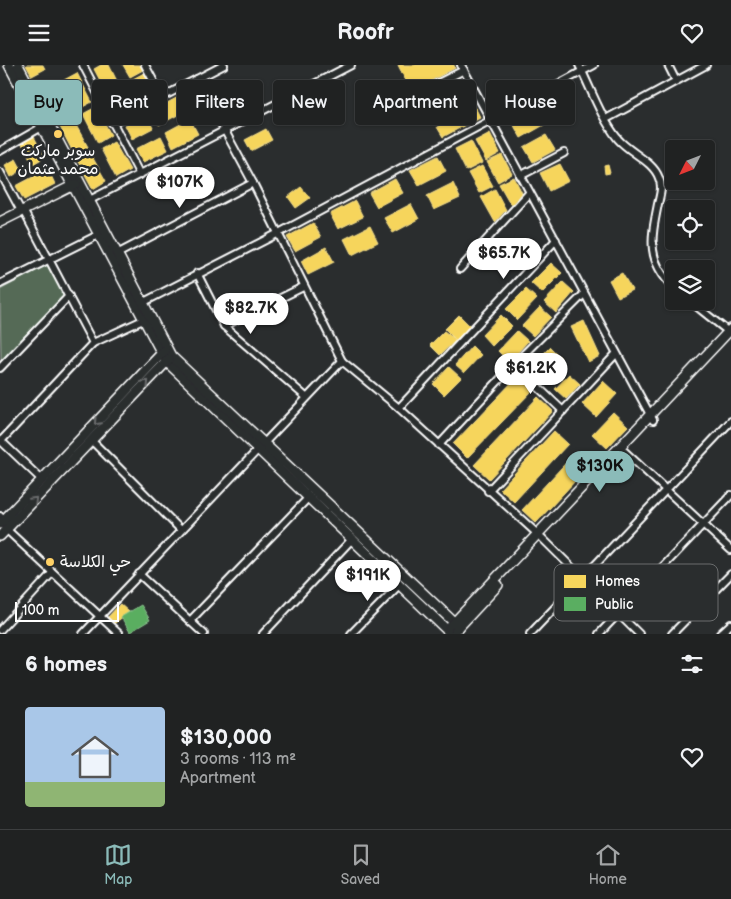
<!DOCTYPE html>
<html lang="en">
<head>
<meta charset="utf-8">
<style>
  :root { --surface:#202222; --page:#282a2a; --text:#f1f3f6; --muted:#a2a4a5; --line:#3d3f40; --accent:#8bbbb9 }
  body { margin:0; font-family:"Balsamiq Sans","Playpen Sans Arabic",sans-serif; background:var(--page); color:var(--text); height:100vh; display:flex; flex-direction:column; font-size:19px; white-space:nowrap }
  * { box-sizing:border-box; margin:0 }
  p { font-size:16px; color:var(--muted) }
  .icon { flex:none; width:28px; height:28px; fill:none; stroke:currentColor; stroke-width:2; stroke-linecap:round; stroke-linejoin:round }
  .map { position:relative; height:569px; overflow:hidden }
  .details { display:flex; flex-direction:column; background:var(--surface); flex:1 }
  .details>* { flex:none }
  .top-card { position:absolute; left:15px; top:15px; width:701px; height:45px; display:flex; gap:10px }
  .needle { width:32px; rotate:228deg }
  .buttons { position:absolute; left:665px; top:75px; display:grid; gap:10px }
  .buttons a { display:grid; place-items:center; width:50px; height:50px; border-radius:5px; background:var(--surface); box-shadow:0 1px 4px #0004,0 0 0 1px var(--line); font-size:25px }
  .scale { position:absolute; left:15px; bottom:12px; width:104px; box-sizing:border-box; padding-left:5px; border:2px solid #fff; border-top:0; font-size:14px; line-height:18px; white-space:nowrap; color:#fff; -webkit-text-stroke:4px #2a2d2e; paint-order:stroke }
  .price { position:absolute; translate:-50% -42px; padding:0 11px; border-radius:18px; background:#fff; color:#222; font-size:16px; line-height:32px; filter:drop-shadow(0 1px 2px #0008) }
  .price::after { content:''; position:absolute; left:50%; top:30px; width:15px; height:11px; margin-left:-8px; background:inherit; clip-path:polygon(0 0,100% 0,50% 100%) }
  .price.selected { background:var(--accent); color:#111 }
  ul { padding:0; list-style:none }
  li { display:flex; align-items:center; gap:15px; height:125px; padding:0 25px }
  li+li { border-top:1px solid var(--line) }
  li span { display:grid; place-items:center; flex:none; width:140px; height:100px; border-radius:5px; color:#555 }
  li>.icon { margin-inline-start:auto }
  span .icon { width:60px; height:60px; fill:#fffc; stroke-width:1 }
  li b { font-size:21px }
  h2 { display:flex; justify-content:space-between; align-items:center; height:60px; padding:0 25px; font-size:21px }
  .tag { padding:0 18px; border-radius:5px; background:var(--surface); box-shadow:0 1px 4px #0004,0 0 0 1px var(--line); font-size:18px; line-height:45px }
  .tag.selected { background:var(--accent); color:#111 }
  header { display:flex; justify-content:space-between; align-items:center; height:65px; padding:0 25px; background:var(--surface); font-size:22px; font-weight:700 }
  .tabs { display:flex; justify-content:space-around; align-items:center; height:70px; border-top:1px solid var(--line); background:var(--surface); font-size:14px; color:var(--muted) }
  .tabs a { display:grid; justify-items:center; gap:2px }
  .tabs .selected { color:var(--accent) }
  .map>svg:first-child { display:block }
  .green { fill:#546a56; stroke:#aab4aa }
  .homes { fill:#f6d55c; stroke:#f9e28d }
  .public { fill:#5aae61; stroke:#8cc690 }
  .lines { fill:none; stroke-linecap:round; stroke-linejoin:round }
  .street-casing { stroke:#fff; stroke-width:10 }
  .secondary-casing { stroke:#fff; stroke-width:12 }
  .street { stroke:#2a2d2e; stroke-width:6 }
  .secondary { stroke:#2a2d2e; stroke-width:9 }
  .oneway { stroke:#6a6c6d }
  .poi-dot { fill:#ffd166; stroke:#2a2d2e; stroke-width:2 }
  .labels { text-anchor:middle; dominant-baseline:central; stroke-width:5; stroke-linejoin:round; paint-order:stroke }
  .poi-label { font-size:16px; fill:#fff; stroke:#2a2d2e }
  .key { fill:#2a2d2e; stroke:#6a6c6d; stroke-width:1 }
  .key-label { font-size:14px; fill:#fff }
</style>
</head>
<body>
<header><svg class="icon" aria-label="menu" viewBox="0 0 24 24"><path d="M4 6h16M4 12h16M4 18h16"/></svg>Roofr<svg class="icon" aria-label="heart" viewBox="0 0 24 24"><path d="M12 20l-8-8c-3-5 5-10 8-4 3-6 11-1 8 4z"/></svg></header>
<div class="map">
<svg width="731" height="569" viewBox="0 0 731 569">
  <rect width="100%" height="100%" fill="#2a2d2e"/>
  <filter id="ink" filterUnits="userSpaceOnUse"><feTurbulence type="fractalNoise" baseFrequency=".02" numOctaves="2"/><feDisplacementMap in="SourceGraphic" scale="10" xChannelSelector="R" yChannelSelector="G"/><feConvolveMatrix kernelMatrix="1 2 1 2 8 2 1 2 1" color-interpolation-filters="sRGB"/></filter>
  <g filter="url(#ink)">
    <polygon class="green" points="47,200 64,230 1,296 0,225"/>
    <g class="homes">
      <polygon points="26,0 43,0 45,4 32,11"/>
      <polygon points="101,0 109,0 118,18 105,25 94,4"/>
      <polygon points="123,0 140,0 143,5 130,12"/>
      <polygon points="398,0 454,0 455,3 411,26"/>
      <polygon points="77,8 92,37 79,44 64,15"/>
      <polygon points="144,8 155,29 142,36 131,15"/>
      <polygon points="459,15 467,28 452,37 444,23"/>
      <polygon points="53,19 69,48 55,55 40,26"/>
      <polygon points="119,20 131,41 117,48 106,28"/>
      <polygon points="182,30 189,44 159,60 152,46"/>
      <polygon points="96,42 111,70 98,78 83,49"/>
      <polygon points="475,42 480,52 443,72 437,62"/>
      <polygon points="536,45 544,60 521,73 512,57"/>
      <polygon points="146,49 153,63 132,74 125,60"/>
      <polygon points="72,53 88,82 74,89 59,60"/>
      <polygon points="190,54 198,69 173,82 166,67"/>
      <polygon points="266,64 272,75 251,86 245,75"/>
      <polygon points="490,68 500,88 486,96 475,76"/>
      <polygon points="33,70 45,92 33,99 21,77"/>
      <polygon points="546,70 555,85 533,97 524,82"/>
      <polygon points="161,71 168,85 143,97 136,84"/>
      <polygon points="471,76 482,98 466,106 455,84"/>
      <polygon points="114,77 130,105 116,113 101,84"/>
      <polygon points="90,88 106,116 93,124 77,95"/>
      <polygon points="502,90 512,109 498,117 487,97"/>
      <polygon points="438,91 446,106 419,120 410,105"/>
      <polygon points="16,94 22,105 11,112 5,100"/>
      <polygon points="560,99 569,116 549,126 540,108"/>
      <polygon points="608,100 610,108 605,109 604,101"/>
      <polygon points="482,101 493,121 479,128 468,108"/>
      <polygon points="48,104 55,119 24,135 16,121"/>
      <polygon points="514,112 522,128 511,140 499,119"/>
      <polygon points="395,114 403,128 377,142 369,128"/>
      <polygon points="453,118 460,133 434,145 427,131"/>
      <polygon points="301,122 310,133 296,143 288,132"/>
      <polygon points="495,124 506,145 495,157 481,132"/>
      <polygon points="355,136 363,152 338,164 330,149"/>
      <polygon points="411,139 419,154 393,168 384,153"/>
      <polygon points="313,158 321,172 295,186 287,172"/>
      <polygon points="370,161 378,177 352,190 344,174"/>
      <polygon points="326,182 334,197 308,210 301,196"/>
      <polygon points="551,198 562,208 542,228 531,218"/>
      <polygon points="622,208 632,225 618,232 609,215"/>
      <polygon points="563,217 574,227 556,248 544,237"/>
      <polygon points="526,224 537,234 517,255 506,244"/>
      <polygon points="540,242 551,252 533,271 522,261"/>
      <polygon points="459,250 470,261 456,275 445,264"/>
      <polygon points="501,250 512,261 492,281 482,270"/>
      <polygon points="584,256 600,291 588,297 571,262"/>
      <polygon points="444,266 456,275 440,290 430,280"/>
      <polygon points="517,266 528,276 509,297 498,286"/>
      <polygon points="472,281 481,290 464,308 455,300"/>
      <polygon points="550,282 561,293 544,310 533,299"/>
      <polygon points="449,302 461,313 444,330 433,319"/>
      <polygon points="569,309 580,319 566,334 555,324"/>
      <polygon points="518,311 533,325 467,393 453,379"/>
      <polygon points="603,316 617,329 596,352 582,339"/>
      <polygon points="538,332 553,346 489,414 474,400"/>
      <polygon points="613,347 628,361 607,383 592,369"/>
      <polygon points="554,366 568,379 514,437 500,424"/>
      <polygon points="576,387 590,400 536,458 522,445"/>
      <polygon points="120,539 129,547 115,558 108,552"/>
    </g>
    <polygon class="public" points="141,540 150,555 130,567 121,552"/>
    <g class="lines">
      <defs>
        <g id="street">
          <polyline points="83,0 140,110"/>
          <polyline points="145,0 162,32"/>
          <polyline points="461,0 653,355"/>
          <path d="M579,0c12,24 22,53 39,74 12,14 35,22 41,39 4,9 1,17 -1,26 -7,35 -12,56 16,84"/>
          <polyline points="668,0 676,16"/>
          <polyline points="197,14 253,118 342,296 399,343 542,473 639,569"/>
          <polyline points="409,33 464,5"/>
          <polyline points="606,54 706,0"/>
          <polyline points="112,58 224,0"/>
          <polyline points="0,86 42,62"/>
          <polyline points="0,107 21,146"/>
          <polyline points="520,111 564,88"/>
          <polyline points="86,137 351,0"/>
          <polyline points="23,145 93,278"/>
          <polyline points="117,189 253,118"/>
          <polyline points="460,204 529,128"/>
          <polyline points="197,208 224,261 306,332"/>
          <polyline points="0,219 98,170"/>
          <polyline points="690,236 730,268"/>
          <polyline points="142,238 277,169 594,0"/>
          <polyline points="224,261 303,222"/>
          <polyline points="514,299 563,346"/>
          <polyline points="0,303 69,231"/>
          <polyline points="399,343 556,175"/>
          <polyline points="0,375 42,415"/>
          <polyline points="91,375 181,465"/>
          <polyline points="1,376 93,278 143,255"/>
          <polyline points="439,380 514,299 584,229"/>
          <polyline points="624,386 731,485"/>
          <polyline points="488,426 616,289"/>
          <polyline points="0,451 6,464 119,569"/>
          <polyline points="139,509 204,569"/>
          <polyline points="190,556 309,432"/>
          <polyline points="0,565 52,508"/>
          <polyline points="83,569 342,296"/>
          <polyline points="263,569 353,473"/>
          <polyline points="351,569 400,519"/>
          <polyline points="530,569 731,356"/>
          <polyline points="599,569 731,430"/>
          <polyline points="672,569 731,509"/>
          <polyline points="720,569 731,559"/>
        </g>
        <g id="secondary">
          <polyline points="9,0 166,296 451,569"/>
          <polyline points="18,0 171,291 459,562"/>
          <polyline points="0,157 76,119"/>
          <polyline points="0,459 164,286"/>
          <polyline points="0,471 169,294"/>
          <polyline points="450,562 731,264"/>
          <polyline points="456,565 498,520"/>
        </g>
      </defs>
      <use href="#street" class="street-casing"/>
      <use href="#secondary" class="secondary-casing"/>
      <use href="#street" class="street"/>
      <use href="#secondary" class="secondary"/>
    </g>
    <defs><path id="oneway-chevron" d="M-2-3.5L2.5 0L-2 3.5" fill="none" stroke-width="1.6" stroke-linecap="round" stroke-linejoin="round" transform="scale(1.25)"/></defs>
    <g class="oneway">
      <use href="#oneway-chevron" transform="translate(146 318) rotate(-47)"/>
      <use href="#oneway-chevron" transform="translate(97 357) rotate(133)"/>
      <use href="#oneway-chevron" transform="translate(34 435) rotate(-46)"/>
    </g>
  </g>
  <g class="poi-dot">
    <circle cx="58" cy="69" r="5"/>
    <circle cx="50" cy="497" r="5"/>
  </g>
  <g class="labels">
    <g class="poi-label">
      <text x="58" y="86">سوبر ماركت<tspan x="58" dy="18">محمد عثمان</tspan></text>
      <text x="60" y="497" text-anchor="start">حي الكلاسة</text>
    </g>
  </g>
  <rect x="554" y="499" width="164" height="57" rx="8" class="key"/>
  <rect x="564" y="510" width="22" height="13" fill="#f6d55c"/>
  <rect x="564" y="532" width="22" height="14" fill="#5aae61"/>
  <g class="key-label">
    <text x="595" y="521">Homes</text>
    <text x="595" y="544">Public</text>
  </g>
</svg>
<div class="buttons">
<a><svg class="needle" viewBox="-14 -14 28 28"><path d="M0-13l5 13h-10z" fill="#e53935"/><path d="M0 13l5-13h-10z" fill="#a2a4a5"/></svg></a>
<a><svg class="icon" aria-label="locate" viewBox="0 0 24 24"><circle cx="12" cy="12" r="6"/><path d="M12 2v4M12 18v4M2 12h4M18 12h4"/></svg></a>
<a><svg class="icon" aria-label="layers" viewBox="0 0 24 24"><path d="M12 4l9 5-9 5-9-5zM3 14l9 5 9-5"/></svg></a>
</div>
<div class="scale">100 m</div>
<b class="price" style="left:180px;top:144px">$107K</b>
<b class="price" style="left:504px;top:215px">$65.7K</b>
<b class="price" style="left:251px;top:270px">$82.7K</b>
<b class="price" style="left:531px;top:330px">$61.2K</b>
<b class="price selected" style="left:600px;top:428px">$130K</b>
<b class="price" style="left:368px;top:537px">$191K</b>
<div class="top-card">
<a class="tag selected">Buy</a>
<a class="tag">Rent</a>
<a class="tag">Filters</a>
<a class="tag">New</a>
<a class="tag">Apartment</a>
<a class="tag">House</a>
</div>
</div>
<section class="details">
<h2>6 homes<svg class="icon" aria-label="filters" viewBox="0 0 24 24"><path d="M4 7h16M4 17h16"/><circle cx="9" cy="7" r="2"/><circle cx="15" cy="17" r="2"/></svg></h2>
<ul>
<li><span style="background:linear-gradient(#a9c7e8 75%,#8fb573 0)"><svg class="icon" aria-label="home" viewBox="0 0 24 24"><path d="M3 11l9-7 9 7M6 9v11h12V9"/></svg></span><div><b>$130,000</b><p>3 rooms · 113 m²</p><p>Apartment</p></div><svg class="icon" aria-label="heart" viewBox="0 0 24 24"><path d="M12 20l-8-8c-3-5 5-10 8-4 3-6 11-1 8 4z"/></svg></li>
</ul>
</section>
<nav class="tabs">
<a class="selected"><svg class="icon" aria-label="map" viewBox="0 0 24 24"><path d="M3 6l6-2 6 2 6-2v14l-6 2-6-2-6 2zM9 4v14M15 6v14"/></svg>Map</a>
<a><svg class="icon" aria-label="saved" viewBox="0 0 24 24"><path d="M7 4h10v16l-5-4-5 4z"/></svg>Saved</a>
<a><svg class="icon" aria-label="home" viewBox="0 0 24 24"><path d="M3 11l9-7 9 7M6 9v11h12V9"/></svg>Home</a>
</nav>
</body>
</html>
